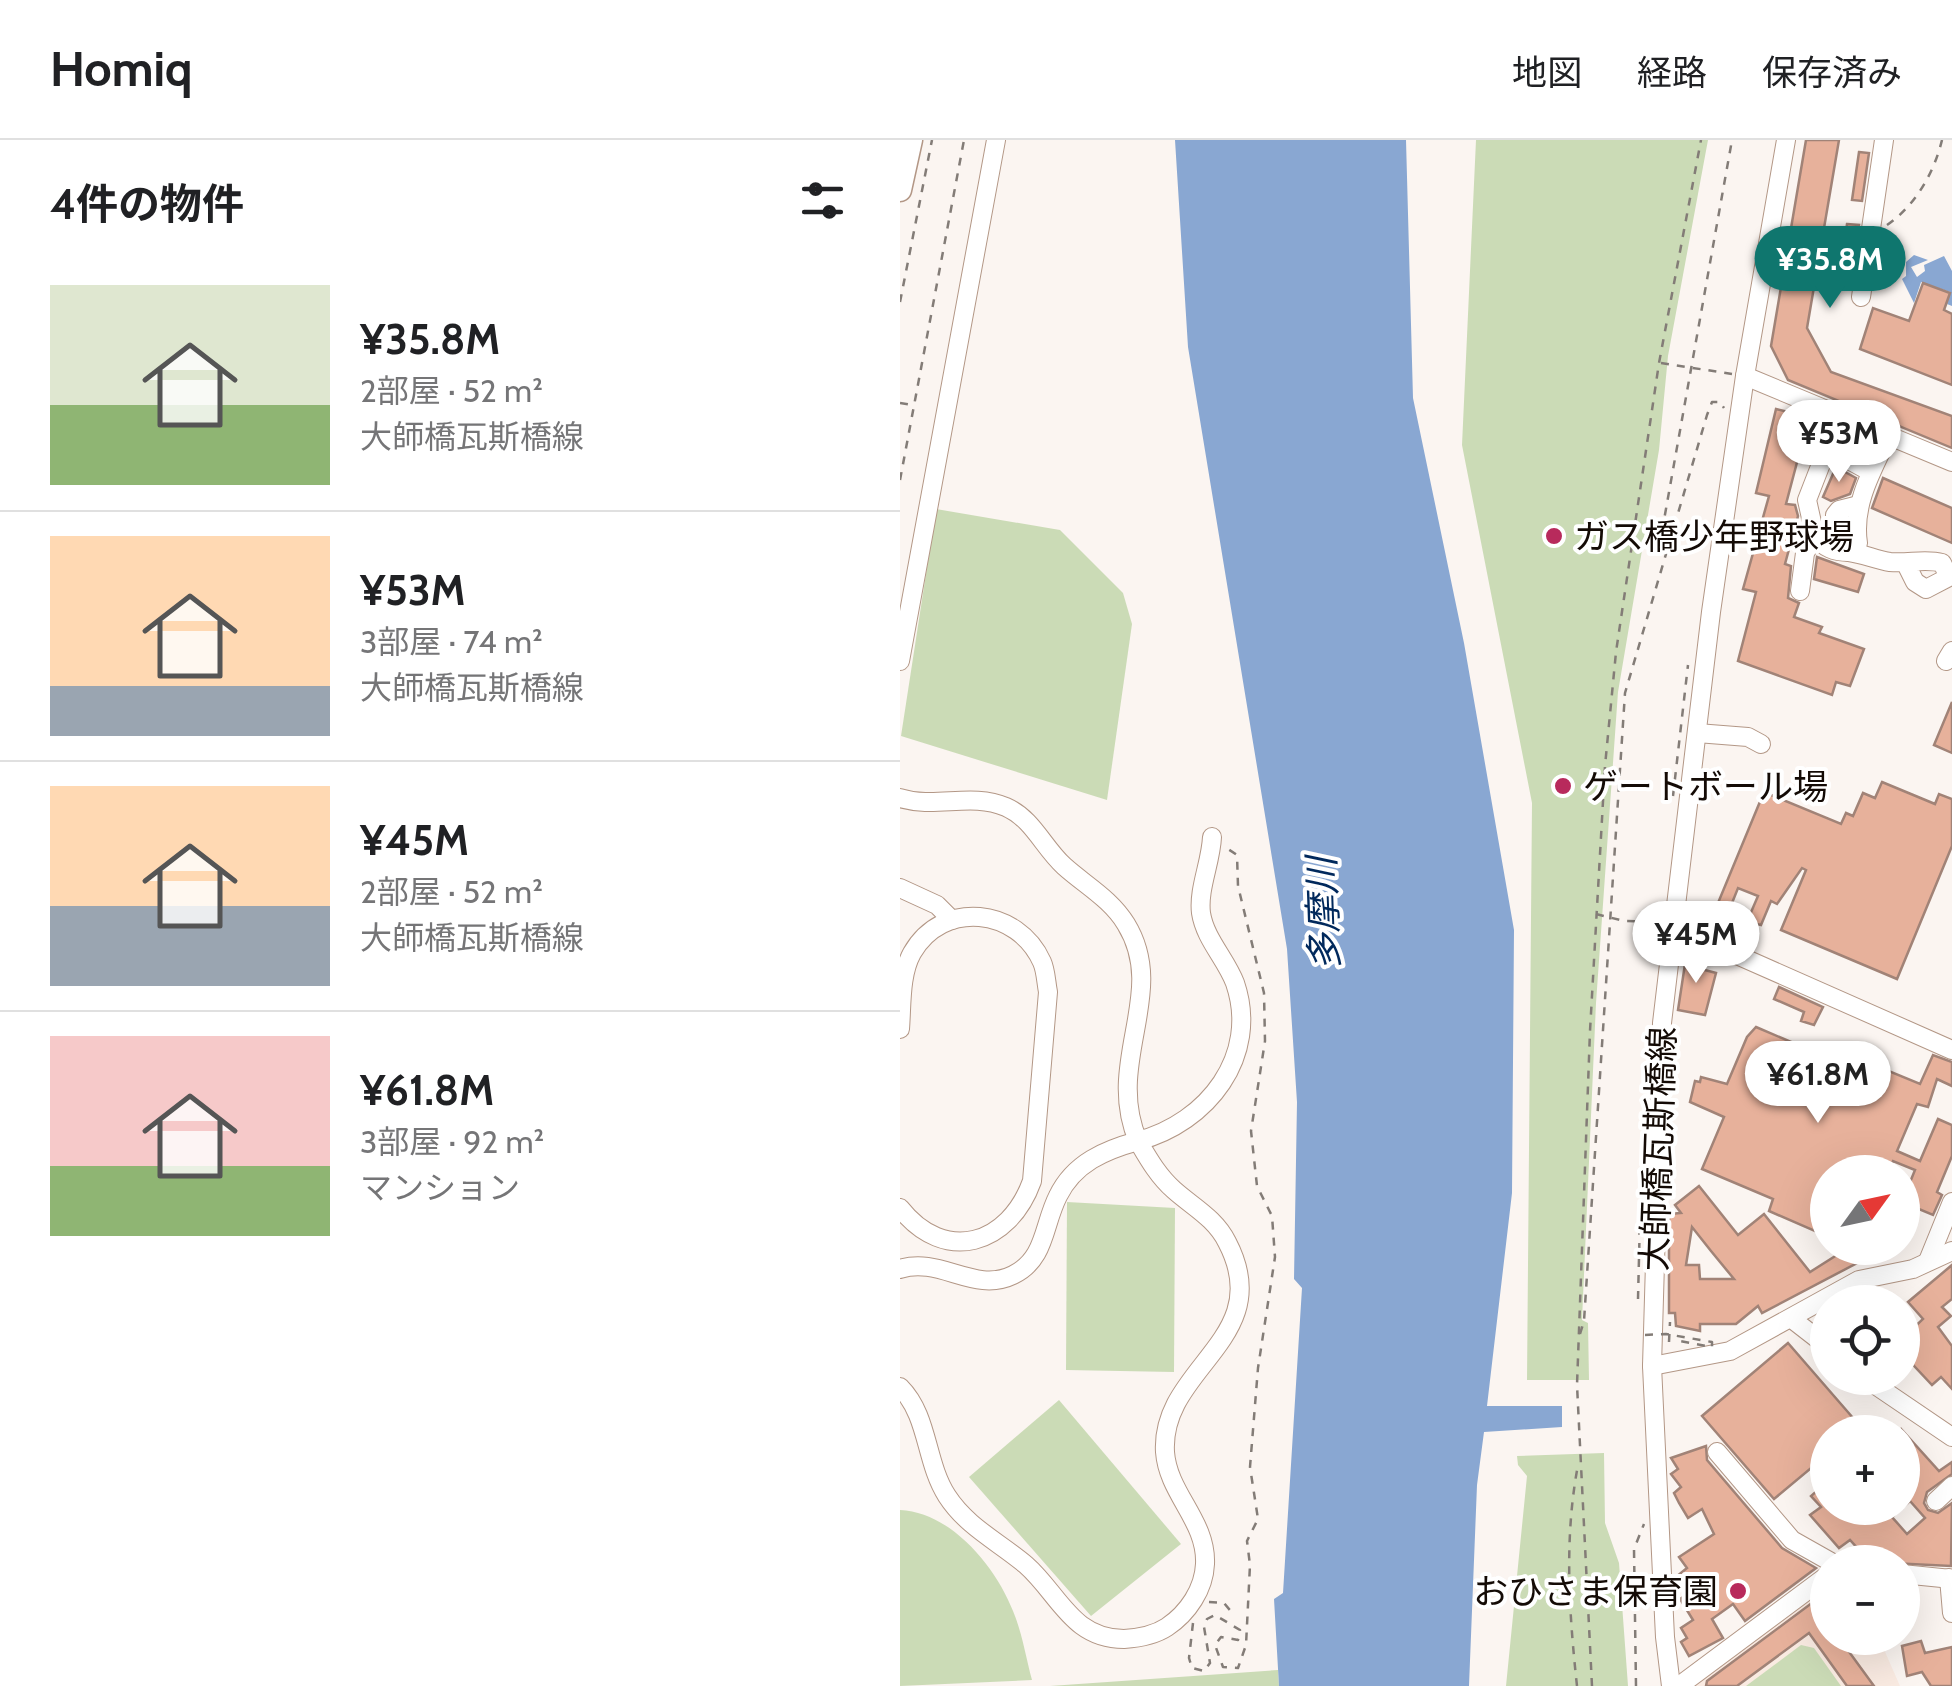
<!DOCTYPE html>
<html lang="ja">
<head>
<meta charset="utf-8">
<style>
  :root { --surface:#fff; --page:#f2f2f2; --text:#202124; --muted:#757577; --line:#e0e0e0; --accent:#0f766e }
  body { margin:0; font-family:Cabin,"Noto Sans JP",sans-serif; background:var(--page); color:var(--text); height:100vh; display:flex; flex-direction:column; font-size:38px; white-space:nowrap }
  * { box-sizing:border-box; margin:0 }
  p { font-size:32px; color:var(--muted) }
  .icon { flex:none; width:55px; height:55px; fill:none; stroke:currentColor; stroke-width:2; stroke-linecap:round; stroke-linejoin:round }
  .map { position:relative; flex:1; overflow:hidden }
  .sheet { display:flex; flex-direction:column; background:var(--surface); width:900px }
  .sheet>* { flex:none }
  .needle { width:65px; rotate:57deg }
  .tools { position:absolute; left:910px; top:1015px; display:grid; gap:20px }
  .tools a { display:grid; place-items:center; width:110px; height:110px; border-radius:50%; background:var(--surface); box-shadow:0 10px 40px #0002; font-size:50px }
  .price { position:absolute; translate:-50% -85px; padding:0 22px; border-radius:35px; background:#fff; color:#222; font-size:32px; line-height:65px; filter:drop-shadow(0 2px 5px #0008) }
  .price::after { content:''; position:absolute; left:50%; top:60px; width:30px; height:22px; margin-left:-15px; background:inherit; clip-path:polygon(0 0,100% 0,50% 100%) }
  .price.current { background:var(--accent); color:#fff }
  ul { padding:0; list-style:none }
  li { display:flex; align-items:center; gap:30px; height:250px; padding:0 50px }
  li+li { border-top:2px solid var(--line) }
  li span { display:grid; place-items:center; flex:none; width:280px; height:200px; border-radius:0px; color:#555 }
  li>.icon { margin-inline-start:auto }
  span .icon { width:120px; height:120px; fill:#fffc; stroke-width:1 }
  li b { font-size:42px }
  h2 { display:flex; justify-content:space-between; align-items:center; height:120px; padding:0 50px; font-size:42px }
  header { display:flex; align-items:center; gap:60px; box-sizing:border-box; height:140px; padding:0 50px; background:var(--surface); border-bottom:2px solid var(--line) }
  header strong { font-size:48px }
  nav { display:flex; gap:55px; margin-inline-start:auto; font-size:35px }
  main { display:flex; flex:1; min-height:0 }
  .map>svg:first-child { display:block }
  .built { fill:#faebe2 }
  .green { fill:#cbdbb6 }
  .water { fill:#89a7d2 }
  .building { fill:#e7b19b; stroke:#a18377; stroke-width:2.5; fill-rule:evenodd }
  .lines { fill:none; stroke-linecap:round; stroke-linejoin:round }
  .minor-casing { stroke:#b39786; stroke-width:20 }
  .major-casing { stroke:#b39786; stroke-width:25 }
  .path { stroke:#837c77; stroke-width:2.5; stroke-dasharray:8 8; stroke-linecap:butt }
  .minor { stroke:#fff; stroke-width:18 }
  .major { stroke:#fff; stroke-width:22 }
  .path-bridge { stroke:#837c77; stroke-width:2.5; stroke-dasharray:8 8; stroke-linecap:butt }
  .poi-dot { fill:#b82a5c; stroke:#fff; stroke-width:4 }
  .labels { text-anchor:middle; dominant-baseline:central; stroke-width:8; stroke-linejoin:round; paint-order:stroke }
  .poi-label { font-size:35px; fill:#140b06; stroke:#fff; text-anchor:start }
  .street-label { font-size:35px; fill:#140b06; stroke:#fff }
  .water-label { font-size:38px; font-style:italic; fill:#01295c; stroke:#fff }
</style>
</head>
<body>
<header>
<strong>Homiq</strong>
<nav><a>地図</a><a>経路</a><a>保存済み</a></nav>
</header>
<main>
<section class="sheet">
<h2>4件の物件<svg class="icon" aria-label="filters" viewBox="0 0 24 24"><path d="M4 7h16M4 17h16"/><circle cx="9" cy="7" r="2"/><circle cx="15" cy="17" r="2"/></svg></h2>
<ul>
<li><span style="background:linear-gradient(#dfe7d0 60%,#8fb573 0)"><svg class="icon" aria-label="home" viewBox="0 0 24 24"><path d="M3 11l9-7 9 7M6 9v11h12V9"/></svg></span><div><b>¥35.8M</b><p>2部屋 · 52 m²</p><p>大師橋瓦斯橋線</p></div></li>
<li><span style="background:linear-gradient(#ffd9b3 75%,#9aa5b1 0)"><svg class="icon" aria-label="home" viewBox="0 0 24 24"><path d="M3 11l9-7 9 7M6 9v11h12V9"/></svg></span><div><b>¥53M</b><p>3部屋 · 74 m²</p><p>大師橋瓦斯橋線</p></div></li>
<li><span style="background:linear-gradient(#ffd9b3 60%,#9aa5b1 0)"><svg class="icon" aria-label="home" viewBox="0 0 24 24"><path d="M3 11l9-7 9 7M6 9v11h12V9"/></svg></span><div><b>¥45M</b><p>2部屋 · 52 m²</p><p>大師橋瓦斯橋線</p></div></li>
<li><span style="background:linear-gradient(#f6c9c9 65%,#8fb573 0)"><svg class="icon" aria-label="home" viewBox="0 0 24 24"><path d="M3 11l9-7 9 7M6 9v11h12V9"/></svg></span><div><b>¥61.8M</b><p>3部屋 · 92 m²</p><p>マンション</p></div></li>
</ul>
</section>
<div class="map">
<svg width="1052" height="1546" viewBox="0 0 1052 1546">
  <rect width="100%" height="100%" fill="#fbf5f1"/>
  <polygon class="built" points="927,1441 928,1498 979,1498 1000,1546 788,1546"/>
  <g class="green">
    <polygon points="576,0 808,0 768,216 759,310 718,552 696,863 682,1180 688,1183 689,1240 627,1240 632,663 562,305"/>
    <polygon points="36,369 160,390 223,453 232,484 207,660 1,596"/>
    <polygon points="167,1062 275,1068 274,1232 166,1230"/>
    <polygon points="159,1260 281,1404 191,1476 69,1337"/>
    <polygon points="704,1313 705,1383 719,1423 728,1546 606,1546 627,1336 618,1325 617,1316"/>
    <path d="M0,1370c51,2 96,57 113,101 9,21 13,47 19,69l-132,6z"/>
    <polygon points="901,1505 914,1508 941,1546 846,1546"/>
    <polygon points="378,1530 379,1546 150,1546"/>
  </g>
  <g class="water">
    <polygon points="275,0 506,0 513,258 564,503 614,790 612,1053 587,1266 662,1266 662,1287 584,1292 577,1345 569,1546 379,1546 374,1459 383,1453 402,1148 394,1139 397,962 387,809 288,207"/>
    <polygon points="1014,115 1028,120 1011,127 1017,137 1025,131 1024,125 1044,116 1052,131 1052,166 1047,164 1050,152 1021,142 1014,163 1002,139 1006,136 1006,122"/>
  </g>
  <g class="building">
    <polygon points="906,0 939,0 907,188 931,232 1052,276 1052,308 888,240 871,206"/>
    <polygon points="959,12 969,13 962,61 952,60"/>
    <polygon points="947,84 959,85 952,131 941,129"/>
    <polygon points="1023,143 1050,153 1044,170 1052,174 1052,245 960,209 973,168 1009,181"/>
    <polygon points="876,269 909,277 886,364 895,365 898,376 885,424 891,426 888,458 899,463 894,477 922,487 919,493 964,509 950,546 936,542 932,555 838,521 856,452 843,449 869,356 856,353"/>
    <polygon points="936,327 956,338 950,354 931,361 923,357"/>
    <polygon points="983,338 1052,368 1052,403 972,368"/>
    <polygon points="917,417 964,434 958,452 914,439"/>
    <polygon points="1052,562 1052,613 1034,605"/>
    <polygon points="982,642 1035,664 1039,654 1052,659 1052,706 997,839 881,790 906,730 902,728 877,764 871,761 861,785 852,783 849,777 858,756 838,748 830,768 818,763 864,652 941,684 946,673 953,676 963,653 975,658"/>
    <polygon points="787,811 802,816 797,828 816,833 805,875 778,870"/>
    <polygon points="879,847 923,867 914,885 901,881 904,872 874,859"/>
    <polygon points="856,887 945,925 947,919 959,924 967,922 1020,944 1033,915 1052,922 1052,946 1037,939 1028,967 1017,964 997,1011 1020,1021 1038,979 1052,985 1052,1016 1037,1052 1042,1055 1033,1075 1002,1062 1015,1030 993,1021 988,1032 952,1029 951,1032 928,1032 924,1095 869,1071 873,1059 802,1029 824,977 790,962 795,941 800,942 801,937 827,944 847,897"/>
    <path d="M799,1046l39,49 26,-21 46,58 38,-24h5l8,13 -99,52 -4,-7 -22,18h-36v7l-24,-5 -1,-13h-6v-99l12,-1 -6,-8zM792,1087l19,24 23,28h-34l-1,-14h-13z"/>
    <polygon points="1052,1125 1052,1159 1042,1167 1051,1176 1038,1187 1052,1206 1052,1249 1041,1237 1032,1245 1002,1213 1002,1199 1023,1179 1008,1162"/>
    <polygon points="888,1203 960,1286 952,1292 928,1292 928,1314 874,1359 802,1276"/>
    <path d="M1002,1290l37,41 13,-9v12l-25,18 -3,11 4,7 10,3 14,-10 -1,63 -81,-4 -20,-22 -11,8 -29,-33 11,-8 -10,-11 17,-15v27h74zM1010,1361l15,17 -18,16 -15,-17z"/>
    <polygon points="806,1306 807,1320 882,1408 916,1428 845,1481 833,1464 812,1479 823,1498 789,1516 781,1502 787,1498 781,1488 793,1480 780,1459 788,1454 776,1437 787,1428 779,1417 814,1394 802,1369 788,1378 779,1363 774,1353 781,1347 771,1334 778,1329 771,1318"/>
    <polygon points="928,1451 928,1498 939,1498 974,1546 947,1546 909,1493 837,1546 806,1546 807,1541"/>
    <polygon points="1021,1501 1025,1513 1052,1507 1052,1546 1031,1546 1022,1532 1007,1536 1002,1506"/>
  </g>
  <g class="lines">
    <defs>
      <g id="minor">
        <polyline points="961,157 984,0"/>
        <polyline points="845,236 1052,322"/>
        <polyline points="927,308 971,332"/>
        <polyline points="939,390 935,375 939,370 959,365"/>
        <path d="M915,396c9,12 19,16 34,16l9,-9c-6,-39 15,-74 31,-108"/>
        <path d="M949,412c15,2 27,8 41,10 18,2 35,-4 52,1l7,14 -23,12 -11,-7 -9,-18"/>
        <polyline points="900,451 905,413 915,396 907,360 940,275"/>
        <polyline points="0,521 96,0"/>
        <polyline points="1046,521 1052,511"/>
        <polyline points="797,593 848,597 861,604"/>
        <path d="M0,658c36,11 71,-6 106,9 27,12 37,40 58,59 21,19 47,33 62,58 43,70 -22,137 12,217 69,-18 122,-85 97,-158 -9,-24 -30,-44 -34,-70 -3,-24 10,-51 11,-76"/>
        <polyline points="0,748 37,765 52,780"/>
        <polyline points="772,793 837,815 1052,910"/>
        <path d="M0,889c2,-25 0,-54 12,-76 31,-54 106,-45 130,9 4,9 4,20 6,30l-16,189c-23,64 -87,84 -132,27"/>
        <polyline points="1028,1121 1052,1062"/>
        <path d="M0,1129c40,-13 74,25 113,6 33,-16 30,-50 45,-79 16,-33 47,-46 80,-55 10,17 20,35 36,49 19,17 41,28 53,52 51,97 -67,125 -62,210 3,42 42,69 40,112 -1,25 -17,49 -38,63 -12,8 -28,11 -43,12 -52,0 -65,-45 -98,-74 -27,-23 -59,-38 -79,-69 -22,-34 -18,-80 -47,-109"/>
        <polyline points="892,1179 928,1207"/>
        <polyline points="752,1226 830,1211 959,1140 1013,1129 1052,1111"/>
        <polyline points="965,1238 1052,1297"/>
        <polyline points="817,1312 892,1400 931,1422"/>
        <polyline points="1036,1361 1052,1346"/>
        <polyline points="1002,1434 1052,1439"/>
        <polyline points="1049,1438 1052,1473"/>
        <polyline points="771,1546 765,1497 752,1226 762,883 811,472 845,236 886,0"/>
        <polyline points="779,1546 928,1435"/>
      </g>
      <polyline id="major" points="0,50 11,0"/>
    </defs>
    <use href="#minor" class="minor-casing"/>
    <use href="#major" class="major-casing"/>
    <g class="path">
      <path d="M987,85c28,-19 47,-52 55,-85"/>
      <polyline points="0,162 32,0"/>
      <polyline points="761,223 832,234"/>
      <polyline points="0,263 12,265"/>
      <polyline points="0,340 64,0"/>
      <polyline points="771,389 764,380 832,0"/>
      <polyline points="773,656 788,525"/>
      <polyline points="696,774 724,781 760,782"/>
      <polyline points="738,1159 740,1077"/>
      <polyline points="680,1194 684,1181 725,553 807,275 812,262 820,262 824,268"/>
      <polyline points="769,1202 770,1182"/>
      <polyline points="309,1462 324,1463 334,1475"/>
      <polyline points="293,1483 289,1518 292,1528 304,1531 310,1523 304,1487 307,1479 315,1475 340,1490 338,1500 321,1497 315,1505 323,1527 338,1528 346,1505 350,1425 347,1401 358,1379 350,1327 358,1228 375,1117 372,1076 357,1046 351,991 365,901 364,853 338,746 337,715 328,709"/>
      <path d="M677,1546c-8,-74 -13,-148 1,-221"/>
      <polyline points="692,1546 677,1245 690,891 705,626 716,512 759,223 801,0"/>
      <polyline points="736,1546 734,1409 744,1384"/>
    </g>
    <use href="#minor" class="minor"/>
    <use href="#major" class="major"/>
    <polyline class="path-bridge" points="745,1195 766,1194 812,1202 812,1207 774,1200"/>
  </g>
  <g class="poi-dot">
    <circle cx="654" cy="396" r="10"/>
    <circle cx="663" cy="646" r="10"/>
    <circle cx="838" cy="1451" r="10"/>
  </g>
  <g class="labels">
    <g class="poi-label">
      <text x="674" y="396">ガス橋少年野球場</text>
      <text x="683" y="646">ゲートボール場</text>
      <text x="818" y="1451" text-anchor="end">おひさま保育園</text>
    </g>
    <g class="street-label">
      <text transform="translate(758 1009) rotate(-88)">大師橋瓦斯橋線</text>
    </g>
    <g class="water-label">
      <text transform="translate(423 774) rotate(-92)">多摩川</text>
    </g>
  </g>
</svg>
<div class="tools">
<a><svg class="needle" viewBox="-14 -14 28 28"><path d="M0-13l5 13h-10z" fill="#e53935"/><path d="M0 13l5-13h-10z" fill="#757577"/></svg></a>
<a><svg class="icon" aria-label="locate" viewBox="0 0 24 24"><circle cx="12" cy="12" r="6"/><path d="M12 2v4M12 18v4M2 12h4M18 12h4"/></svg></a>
<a>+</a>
<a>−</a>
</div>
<b class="price current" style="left:930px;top:171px">¥35.8M</b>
<b class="price" style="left:939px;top:345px">¥53M</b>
<b class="price" style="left:796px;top:846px">¥45M</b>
<b class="price" style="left:918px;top:986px">¥61.8M</b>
</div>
</main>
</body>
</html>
